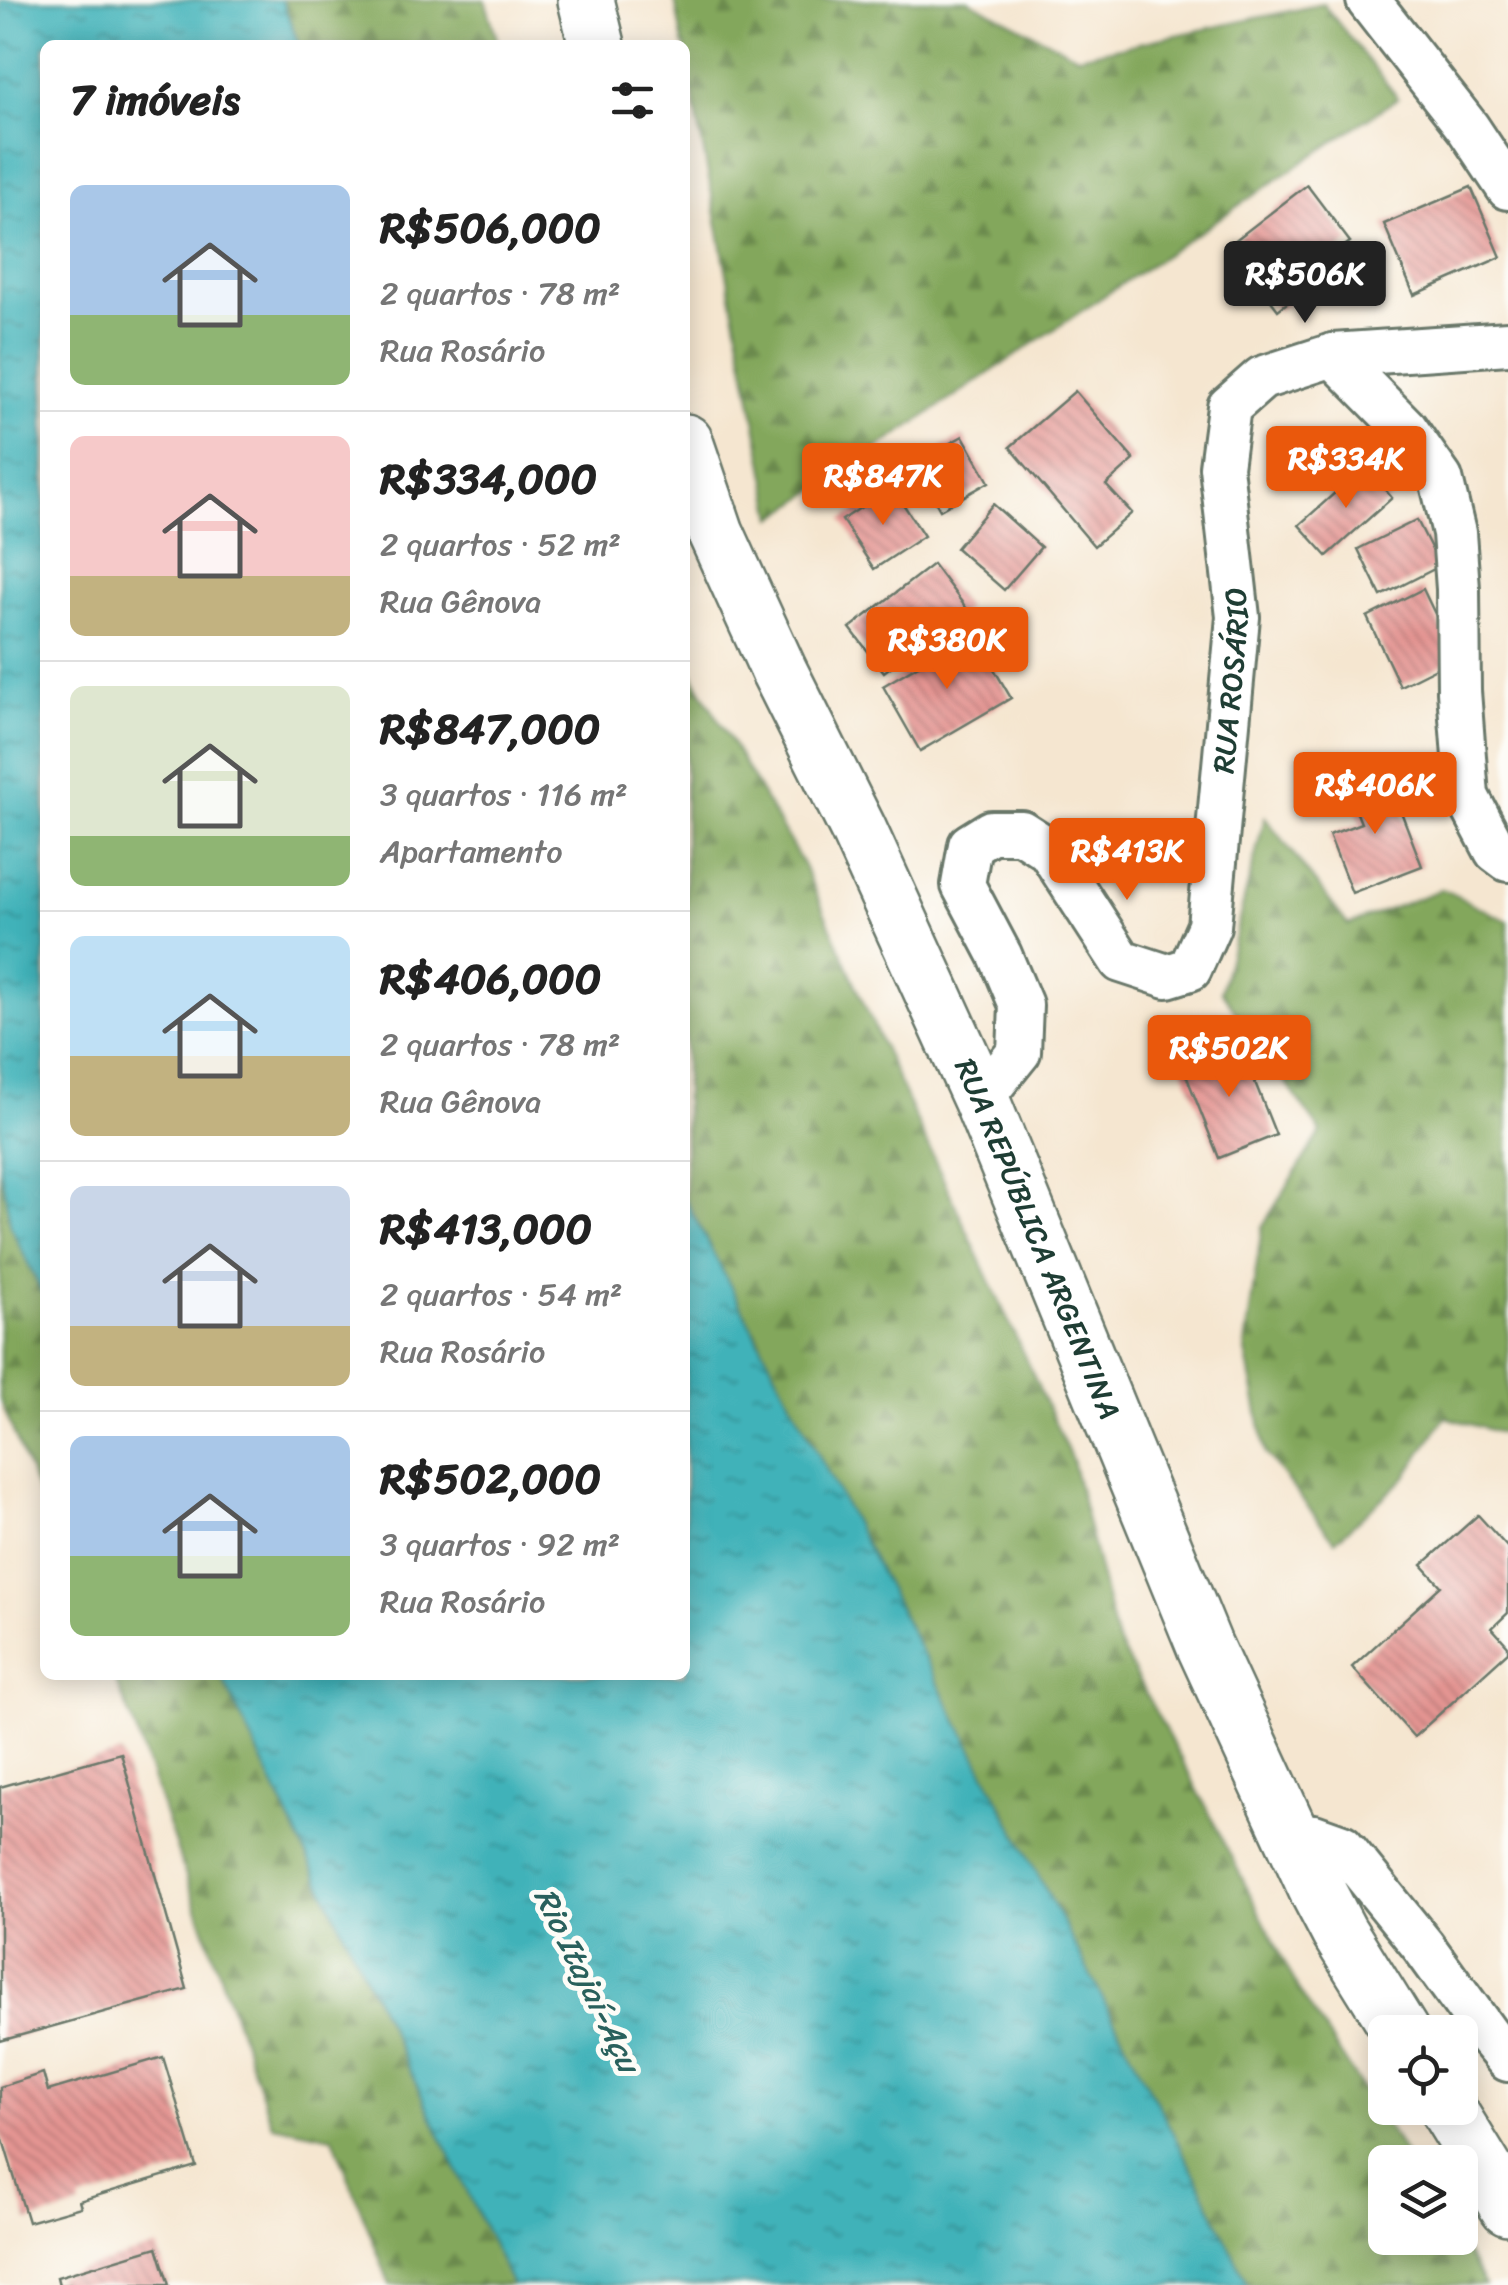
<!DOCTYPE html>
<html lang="pt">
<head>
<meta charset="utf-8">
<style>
  :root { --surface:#fff; --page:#f2f2f2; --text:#222; --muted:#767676; --line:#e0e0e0; --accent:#ea580c }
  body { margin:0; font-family:Sriracha,sans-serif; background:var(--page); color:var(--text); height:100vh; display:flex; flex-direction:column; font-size:38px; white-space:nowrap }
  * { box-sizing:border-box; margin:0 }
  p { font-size:32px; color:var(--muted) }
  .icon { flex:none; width:55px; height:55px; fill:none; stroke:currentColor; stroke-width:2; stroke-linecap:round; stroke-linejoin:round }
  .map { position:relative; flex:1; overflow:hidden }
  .sheet { position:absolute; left:40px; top:40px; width:650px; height:1640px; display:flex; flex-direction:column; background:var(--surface); border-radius:15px; box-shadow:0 5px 25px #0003 }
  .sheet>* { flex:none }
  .fabs { position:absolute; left:1368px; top:2015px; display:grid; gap:20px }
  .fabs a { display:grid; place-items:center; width:110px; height:110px; border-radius:15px; background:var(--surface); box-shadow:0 5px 25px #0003; font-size:50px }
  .price { position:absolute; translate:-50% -85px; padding:0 22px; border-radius:10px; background:var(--accent); color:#fff; font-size:32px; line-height:65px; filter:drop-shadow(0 2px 5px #0008) }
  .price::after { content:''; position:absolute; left:50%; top:60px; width:30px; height:22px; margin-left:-15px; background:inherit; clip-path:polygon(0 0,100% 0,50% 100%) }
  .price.selected { background:#222; color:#fff }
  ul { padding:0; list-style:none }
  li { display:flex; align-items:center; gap:30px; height:250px; padding:0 30px }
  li+li { border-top:2px solid var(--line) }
  li span { display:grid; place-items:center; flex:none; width:280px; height:200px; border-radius:15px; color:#555 }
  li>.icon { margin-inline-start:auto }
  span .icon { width:120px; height:120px; fill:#fffc; stroke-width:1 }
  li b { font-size:42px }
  h2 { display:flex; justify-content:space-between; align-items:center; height:120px; padding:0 30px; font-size:42px }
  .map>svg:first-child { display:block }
  .forest { fill:url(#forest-firs); stroke:#517248; stroke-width:2.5 }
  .water { fill:url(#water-ripples); stroke:#307876; stroke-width:2.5 }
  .building { fill:url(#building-back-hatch) }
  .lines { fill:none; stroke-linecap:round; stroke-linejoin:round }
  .street-casing { stroke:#6a786b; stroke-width:48 }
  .primary-casing { stroke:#6a786b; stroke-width:60 }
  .street { stroke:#fff; stroke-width:42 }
  .primary { stroke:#fff; stroke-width:55 }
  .labels { text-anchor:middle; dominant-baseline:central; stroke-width:10; stroke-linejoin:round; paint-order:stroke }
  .street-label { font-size:30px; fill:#1f3d34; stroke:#fdfcf7 }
  .water-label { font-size:32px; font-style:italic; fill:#29605c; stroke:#fdfcf7 }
</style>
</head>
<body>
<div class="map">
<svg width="1508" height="2285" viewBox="0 0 1508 2285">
  <defs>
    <pattern id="forest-firs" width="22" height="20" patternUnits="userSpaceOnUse" patternTransform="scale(2.5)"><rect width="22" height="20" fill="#83a75c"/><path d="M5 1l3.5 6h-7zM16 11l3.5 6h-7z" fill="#6b894d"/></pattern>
    <pattern id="water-ripples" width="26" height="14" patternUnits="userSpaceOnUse" patternTransform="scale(2.5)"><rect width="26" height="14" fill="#41b2b9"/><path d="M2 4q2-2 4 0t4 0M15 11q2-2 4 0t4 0" fill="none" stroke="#369297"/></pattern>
    <pattern id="building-back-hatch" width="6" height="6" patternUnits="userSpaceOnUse" patternTransform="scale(2.5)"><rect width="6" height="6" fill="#e49492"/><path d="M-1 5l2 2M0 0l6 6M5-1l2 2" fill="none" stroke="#b87a78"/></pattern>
  </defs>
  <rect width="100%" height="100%" fill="#fdfcf7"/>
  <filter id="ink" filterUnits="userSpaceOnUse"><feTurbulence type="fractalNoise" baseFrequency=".01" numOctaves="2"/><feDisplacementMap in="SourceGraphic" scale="20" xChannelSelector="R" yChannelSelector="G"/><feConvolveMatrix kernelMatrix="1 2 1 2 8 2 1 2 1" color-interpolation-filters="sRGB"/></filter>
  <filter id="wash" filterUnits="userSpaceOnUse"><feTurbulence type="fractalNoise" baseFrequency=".0048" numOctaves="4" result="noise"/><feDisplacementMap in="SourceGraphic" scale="40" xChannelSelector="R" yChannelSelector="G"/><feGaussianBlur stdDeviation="2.25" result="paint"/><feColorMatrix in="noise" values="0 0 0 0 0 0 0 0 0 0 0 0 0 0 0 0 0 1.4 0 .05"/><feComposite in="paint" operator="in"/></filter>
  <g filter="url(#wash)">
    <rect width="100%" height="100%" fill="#f5e6d0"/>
    <g class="forest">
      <polygon points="282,0 485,0 499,45 299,45"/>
      <polygon points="675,0 968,0 1078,56 1323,4 1398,98 774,518 685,55 685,45 683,45"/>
      <polygon points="685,654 694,678 804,866 886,1054 1072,1460 1116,1639 1192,1779 1298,1989 1410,2162 1385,2162 1385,2238 1457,2238 1485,2285 1248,2285 1199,2183 685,1199"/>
      <polygon points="1265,817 1348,925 1442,889 1508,921 1508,1435 1445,1417 1405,1478 1335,1541 1266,1454 1245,1346 1262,1227 1321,1132 1221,991"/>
      <polygon points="0,1167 11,1227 45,1299 45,1511 0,1399"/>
      <polygon points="113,1675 221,1675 512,2285 390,2285 333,2137 272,2125 131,1717"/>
    </g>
    <g class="water">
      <polygon points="0,0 282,0 299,45 45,45 45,1299 11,1227 0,1167"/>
      <polygon points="685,1199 1199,2183 1248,2285 512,2285 221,1675 685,1675"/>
    </g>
    <g id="blocks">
      <g class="building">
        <polygon points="1307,185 1350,242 1329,257 1336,265 1278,310 1229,245"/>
        <polygon points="1471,187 1501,257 1414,295 1384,224"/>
        <polygon points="1075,391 1134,460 1106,485 1132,513 1094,546 1010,447"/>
        <polygon points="963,436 989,482 940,510 914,463"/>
        <polygon points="1365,466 1392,498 1327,556 1299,525"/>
        <polygon points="892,487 924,536 874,569 842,520"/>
        <polygon points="993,504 1041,547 1004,590 956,548"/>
        <polygon points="1417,520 1440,566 1381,596 1358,549"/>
        <polygon points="933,564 967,609 884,672 850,628"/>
        <polygon points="1423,589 1456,658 1400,686 1367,617"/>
        <polygon points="973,633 1011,698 920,751 883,686"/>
        <polygon points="1386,773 1422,866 1352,893 1329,835 1361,823 1347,789"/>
        <polygon points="1239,1042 1276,1135 1219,1158 1182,1065"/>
        <polygon points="1478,1515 1508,1548 1508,1613 1492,1628 1508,1646 1508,1652 1414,1737 1352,1667 1441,1586 1422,1565"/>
        <polygon points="121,1753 187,1989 0,2041 0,1787"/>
        <polygon points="163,2057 196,2166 79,2201 81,2207 28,2222 0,2130 0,2087 43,2073 48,2091"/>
        <polygon points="157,2247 169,2285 59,2285 57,2277"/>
      </g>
    </g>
  </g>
  <g filter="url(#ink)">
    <use href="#blocks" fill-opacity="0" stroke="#6a786b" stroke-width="2.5"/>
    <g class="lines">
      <defs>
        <g id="street">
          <polyline points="1368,0 1468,128 1508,188"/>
          <polyline points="1333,355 1406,429 1441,479 1454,533 1458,589 1459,691 1467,796 1496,851 1508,860"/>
          <path id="s1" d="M981,1099l38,-47 2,-47 -21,-50 -37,-70 7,-40 21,-13h30l28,18 72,111 46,15 23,-7 19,-43 29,-309 -17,-150 8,-60 33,-29 71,-23 175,-12"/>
          <polyline points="1291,1835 1314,1836 1342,1846 1423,1946 1488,2036 1508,2060"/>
        </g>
        <g id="primary">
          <polyline points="586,0 597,45"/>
          <path id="s2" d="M685,442l31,91 63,138 79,158 123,270 224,548 111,241 23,44 62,100"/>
          <polyline points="1447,2108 1508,2207"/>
        </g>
      </defs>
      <use href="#street" class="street-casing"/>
      <use href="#primary" class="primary-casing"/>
      <use href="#street" class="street"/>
      <use href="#primary" class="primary"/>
    </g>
  </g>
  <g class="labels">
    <g class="street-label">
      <text stroke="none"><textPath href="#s1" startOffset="868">RUA ROSÁRIO</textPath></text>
      <text stroke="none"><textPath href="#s2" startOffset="872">RUA REPÚBLICA ARGENTINA</textPath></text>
    </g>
    <g class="water-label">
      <text transform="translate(587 1980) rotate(64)">Rio Itajaí-Açu</text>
    </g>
  </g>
</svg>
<div class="fabs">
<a><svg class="icon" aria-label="locate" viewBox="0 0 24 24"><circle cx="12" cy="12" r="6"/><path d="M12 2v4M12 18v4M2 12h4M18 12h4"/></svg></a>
<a><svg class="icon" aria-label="layers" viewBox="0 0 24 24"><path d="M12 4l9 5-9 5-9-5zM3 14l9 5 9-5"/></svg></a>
</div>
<b class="price selected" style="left:1305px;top:326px">R$506K</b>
<b class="price" style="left:1346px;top:511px">R$334K</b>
<b class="price" style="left:883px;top:528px">R$847K</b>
<b class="price" style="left:947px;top:692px">R$380K</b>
<b class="price" style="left:1375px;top:837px">R$406K</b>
<b class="price" style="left:1127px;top:903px">R$413K</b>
<b class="price" style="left:1229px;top:1100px">R$502K</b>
<section class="sheet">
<h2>7 imóveis<svg class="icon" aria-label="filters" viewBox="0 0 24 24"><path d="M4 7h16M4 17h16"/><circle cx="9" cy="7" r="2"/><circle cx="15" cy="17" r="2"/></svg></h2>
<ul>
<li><span style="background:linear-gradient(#a9c7e8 65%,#8fb573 0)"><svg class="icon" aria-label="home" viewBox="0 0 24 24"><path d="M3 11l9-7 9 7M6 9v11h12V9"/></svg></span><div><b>R$506,000</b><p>2 quartos · 78 m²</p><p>Rua Rosário</p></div></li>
<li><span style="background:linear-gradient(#f6c9c9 70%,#c2b280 0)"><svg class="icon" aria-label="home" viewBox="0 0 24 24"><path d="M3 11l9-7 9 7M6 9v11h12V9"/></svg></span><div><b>R$334,000</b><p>2 quartos · 52 m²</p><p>Rua Gênova</p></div></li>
<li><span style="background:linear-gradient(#dfe7d0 75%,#8fb573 0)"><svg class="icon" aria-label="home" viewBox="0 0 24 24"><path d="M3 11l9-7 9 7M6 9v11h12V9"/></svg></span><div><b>R$847,000</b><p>3 quartos · 116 m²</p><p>Apartamento</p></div></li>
<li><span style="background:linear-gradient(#bfe0f5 60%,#c2b280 0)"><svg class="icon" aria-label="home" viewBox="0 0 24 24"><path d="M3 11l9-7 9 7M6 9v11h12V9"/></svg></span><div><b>R$406,000</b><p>2 quartos · 78 m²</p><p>Rua Gênova</p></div></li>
<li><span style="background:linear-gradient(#c9d6e8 70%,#c2b280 0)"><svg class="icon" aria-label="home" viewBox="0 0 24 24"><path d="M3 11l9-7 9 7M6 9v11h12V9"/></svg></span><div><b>R$413,000</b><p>2 quartos · 54 m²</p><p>Rua Rosário</p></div></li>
<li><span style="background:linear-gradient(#a9c7e8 60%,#8fb573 0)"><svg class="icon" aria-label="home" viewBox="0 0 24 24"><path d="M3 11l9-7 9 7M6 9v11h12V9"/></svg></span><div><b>R$502,000</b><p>3 quartos · 92 m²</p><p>Rua Rosário</p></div></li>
</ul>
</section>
</div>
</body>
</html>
